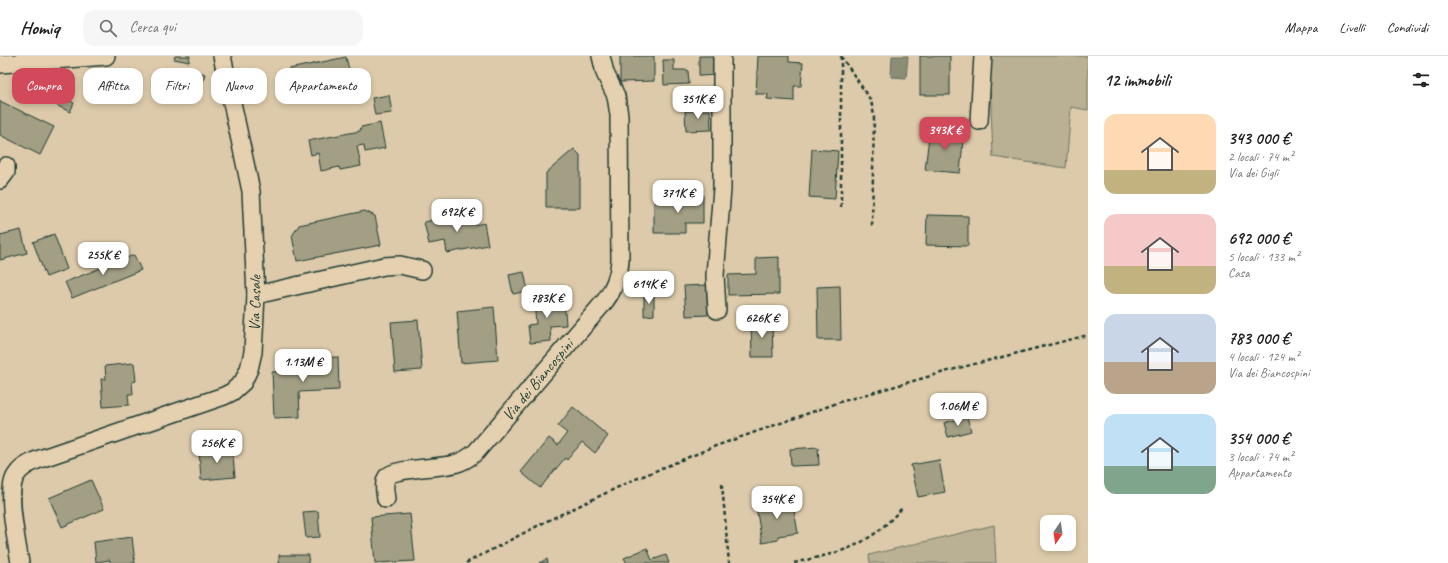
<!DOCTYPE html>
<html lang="it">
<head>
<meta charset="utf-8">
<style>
  :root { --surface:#fff; --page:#f6f6f6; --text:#222; --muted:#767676; --line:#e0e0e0; --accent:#d1495b }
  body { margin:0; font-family:Caveat,sans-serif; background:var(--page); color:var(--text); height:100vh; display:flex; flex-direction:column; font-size:15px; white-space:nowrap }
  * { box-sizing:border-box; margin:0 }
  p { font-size:13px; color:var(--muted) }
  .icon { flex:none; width:22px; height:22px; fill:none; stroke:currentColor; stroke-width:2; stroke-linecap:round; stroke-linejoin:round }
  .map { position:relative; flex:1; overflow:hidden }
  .details { display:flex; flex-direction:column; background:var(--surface); width:360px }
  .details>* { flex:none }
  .hud { position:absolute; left:12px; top:12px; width:380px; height:36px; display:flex; gap:8px }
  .needle { width:26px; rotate:193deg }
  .fabs { position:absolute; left:1040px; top:459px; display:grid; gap:8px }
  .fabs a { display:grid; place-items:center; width:36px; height:36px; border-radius:8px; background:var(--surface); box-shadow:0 2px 6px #0003; font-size:20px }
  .price { position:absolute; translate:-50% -34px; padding:0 9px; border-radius:8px; background:#fff; color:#222; font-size:13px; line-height:26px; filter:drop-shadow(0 1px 2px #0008) }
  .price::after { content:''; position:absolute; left:50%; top:24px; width:12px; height:9px; margin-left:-6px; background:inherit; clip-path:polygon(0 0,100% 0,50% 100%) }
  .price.on { background:var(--accent); color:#fff }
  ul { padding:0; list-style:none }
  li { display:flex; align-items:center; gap:12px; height:100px; padding:0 16px }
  li span { display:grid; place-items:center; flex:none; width:112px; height:80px; border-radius:12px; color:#555 }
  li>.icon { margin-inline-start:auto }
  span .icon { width:48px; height:48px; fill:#fffc; stroke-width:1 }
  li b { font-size:17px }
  h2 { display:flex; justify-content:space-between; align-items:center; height:48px; padding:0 16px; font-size:17px }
  .tag { padding:0 14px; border-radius:12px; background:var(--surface); box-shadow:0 2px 6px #0003; font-size:14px; line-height:36px }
  .tag.on { background:var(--accent); color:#fff }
  header { display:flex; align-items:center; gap:24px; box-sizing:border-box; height:56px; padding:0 20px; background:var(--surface); border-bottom:1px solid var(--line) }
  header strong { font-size:19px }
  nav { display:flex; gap:22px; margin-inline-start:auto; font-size:14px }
  .search { width:280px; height:36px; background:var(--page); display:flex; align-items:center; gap:10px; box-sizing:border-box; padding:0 14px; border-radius:12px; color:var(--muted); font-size:15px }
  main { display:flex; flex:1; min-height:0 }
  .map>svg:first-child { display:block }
  .green { fill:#bab094; stroke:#6c7664 }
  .water { fill:#8b8d77; stroke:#606d5c }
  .building { fill:#a29f85; stroke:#1f3d34 }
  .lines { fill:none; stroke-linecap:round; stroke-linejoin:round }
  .minor-casing { stroke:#1f3d34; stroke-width:20 }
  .path { stroke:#1f3d34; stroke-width:2.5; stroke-dasharray:4 3; stroke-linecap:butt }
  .minor { stroke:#e5d0af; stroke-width:17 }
  .labels { text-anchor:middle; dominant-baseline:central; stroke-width:3; stroke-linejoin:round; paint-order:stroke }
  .street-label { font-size:16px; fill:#1f3d34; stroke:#e5d0af }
</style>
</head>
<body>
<header>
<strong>Homiq</strong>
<div class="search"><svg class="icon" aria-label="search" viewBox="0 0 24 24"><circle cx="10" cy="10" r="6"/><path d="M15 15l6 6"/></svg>Cerca qui</div>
<nav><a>Mappa</a><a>Livelli</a><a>Condividi</a></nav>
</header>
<main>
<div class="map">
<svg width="1088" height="507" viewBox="0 0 1088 507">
  <rect width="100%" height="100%" fill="#ddcaaa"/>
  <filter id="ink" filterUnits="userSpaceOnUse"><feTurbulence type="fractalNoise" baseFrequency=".025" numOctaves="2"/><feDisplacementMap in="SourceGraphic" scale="8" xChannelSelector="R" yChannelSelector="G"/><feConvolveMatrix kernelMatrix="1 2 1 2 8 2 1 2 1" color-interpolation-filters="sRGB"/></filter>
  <g filter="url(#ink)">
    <g class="green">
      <polygon points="989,0 1088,0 1088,54 1071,51 1066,112 993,101"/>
      <polygon points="994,469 996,507 870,507 869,499"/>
    </g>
    <polygon class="water" points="892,0 908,0 906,22 891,21"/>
    <g class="building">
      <polygon points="175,0 190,0 189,6 174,3"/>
      <polygon points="620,0 654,0 654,25 620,26"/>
      <polygon points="699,0 720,0 721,19 699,20"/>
      <polygon points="758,0 789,0 789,6 803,7 801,30 794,30 794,45 767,43 768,38 756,38"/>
      <rect x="920" y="0" width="30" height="39"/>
      <polygon points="346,1 353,31 296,44 289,13"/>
      <polygon points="663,4 674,4 674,14 688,14 689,28 664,29"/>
      <polygon points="185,11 205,18 197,45 176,39"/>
      <polygon points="389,39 392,57 375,59 372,42"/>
      <polygon points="61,40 74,47 70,56 56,49"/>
      <polygon points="0,45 54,71 40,99 0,79"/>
      <polygon points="710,54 711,74 686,75 685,55"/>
      <polygon points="380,67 385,92 365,96 364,89 357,90 361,110 340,114 339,111 321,115 318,97 311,99 308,85 360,75 361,71"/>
      <polygon points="930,72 964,75 960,117 925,114"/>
      <polygon points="574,93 580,99 580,152 546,152 546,117"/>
      <polygon points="812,93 838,95 835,143 809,141"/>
      <polygon points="680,139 703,139 703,167 685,167 685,177 654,177 654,146 680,146"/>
      <polygon points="365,155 375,160 381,189 297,205 292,180 299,169"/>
      <polygon points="472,156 475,169 484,167 488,189 447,197 445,185 429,188 424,166"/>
      <polygon points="927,159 968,160 968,190 926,189"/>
      <polygon points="21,174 27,197 0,204 0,179"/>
      <polygon points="54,178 67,213 46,221 33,186"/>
      <polygon points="134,199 141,214 72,242 65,226"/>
      <polygon points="779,201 779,238 728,239 728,219 756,218 756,202"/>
      <polygon points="524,216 528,235 513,238 509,219"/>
      <polygon points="707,229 708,259 686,260 684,230"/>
      <polygon points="840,230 841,284 818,284 817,231"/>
      <polygon points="644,239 654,239 654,259 644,260"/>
      <polygon points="564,242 566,269 550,270 551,285 530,287 528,269 536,268 534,245"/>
      <polygon points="494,251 498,304 461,307 457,255"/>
      <polygon points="418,264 422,314 395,316 391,266"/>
      <polygon points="772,265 773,301 752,301 751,266"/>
      <polygon points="338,301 339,334 299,336 300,361 274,362 272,316 291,315 291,303"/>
      <polygon points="134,307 136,325 132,326 133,338 128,338 129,349 103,351 101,323 106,323 105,310"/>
      <polygon points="573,351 608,380 595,397 582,386 567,404 565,402 540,432 521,416 549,382 558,389 567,377 558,370"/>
      <polygon points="967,361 971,375 948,381 944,367"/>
      <polygon points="232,391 235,421 201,424 199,394"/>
      <polygon points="818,391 819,409 791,410 790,393"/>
      <polygon points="939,404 945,436 918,441 911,409"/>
      <polygon points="91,424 104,453 62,471 49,442"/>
      <polygon points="792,443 798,477 778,480 778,484 762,487 756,450"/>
      <polygon points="318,455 320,481 306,482 303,456"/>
      <polygon points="410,458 415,505 375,507 371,461"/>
      <polygon points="132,481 135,507 110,507 110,504 96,506 94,486"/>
      <polygon points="647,492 652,504 666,499 669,507 627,507 624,502"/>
      <polygon points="279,499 309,499 308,507 279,507"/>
      <polygon points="547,503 548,507 539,507"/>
    </g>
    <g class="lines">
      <defs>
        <g id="minor">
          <polyline points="0,8 106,0"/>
          <polyline points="979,65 983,0"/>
          <polyline points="0,124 6,116 6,110"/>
          <polyline points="256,239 384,210 400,209 422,214"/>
          <polyline points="717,254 715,219 722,133 722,0"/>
          <path d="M386,443c-1,-7 -3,-16 1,-22 7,-9 54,-9 67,-13 9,-2 15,-6 22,-12l129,-151c9,-12 14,-25 15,-40l-1,-146 -3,-19 -11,-23 -4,-17"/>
          <path d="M20,507c-3,-21 -14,-69 -5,-86 5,-9 13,-13 22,-17l187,-64 8,-4 11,-10 6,-13 4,-17 3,-57 -5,-104 -29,-135"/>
        </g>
      </defs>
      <use href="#minor" class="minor-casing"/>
      <g class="path">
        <polyline points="841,0 868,40 871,45 874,59 872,172"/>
        <polyline points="841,151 841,1"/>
        <polyline points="722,428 729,507"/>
        <polyline points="466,507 547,465 631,425 713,391 843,345 955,313 1088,279"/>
        <path d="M794,507c23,-6 50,-10 71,-23 14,-8 26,-20 37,-32"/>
      </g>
      <use href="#minor" class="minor"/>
    </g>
  </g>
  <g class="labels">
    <g class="street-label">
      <text transform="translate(255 247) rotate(-89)">Via Casale</text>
      <text transform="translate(538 324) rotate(-50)">Via dei Biancospini</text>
    </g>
  </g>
</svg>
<div class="fabs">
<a><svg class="needle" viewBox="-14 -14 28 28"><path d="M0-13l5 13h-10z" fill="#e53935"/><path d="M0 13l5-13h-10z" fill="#767676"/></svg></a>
</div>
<b class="price" style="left:698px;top:64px">351K €</b>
<b class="price on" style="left:945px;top:95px">343K €</b>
<b class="price" style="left:678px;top:158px">371K €</b>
<b class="price" style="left:457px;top:177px">692K €</b>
<b class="price" style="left:103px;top:220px">255K €</b>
<b class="price" style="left:649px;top:249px">614K €</b>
<b class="price" style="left:547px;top:263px">783K €</b>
<b class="price" style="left:762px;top:283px">626K €</b>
<b class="price" style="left:303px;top:327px">1.13M €</b>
<b class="price" style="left:958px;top:371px">1.06M €</b>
<b class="price" style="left:217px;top:408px">256K €</b>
<b class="price" style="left:777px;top:464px">354K €</b>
<div class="hud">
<a class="tag on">Compra</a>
<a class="tag">Affitta</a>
<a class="tag">Filtri</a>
<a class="tag">Nuovo</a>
<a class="tag">Appartamento</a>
</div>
</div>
<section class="details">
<h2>12 immobili<svg class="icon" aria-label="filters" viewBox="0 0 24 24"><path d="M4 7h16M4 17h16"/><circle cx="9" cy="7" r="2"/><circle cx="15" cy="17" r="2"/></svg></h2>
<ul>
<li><span style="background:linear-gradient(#ffd9b3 70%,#c2b280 0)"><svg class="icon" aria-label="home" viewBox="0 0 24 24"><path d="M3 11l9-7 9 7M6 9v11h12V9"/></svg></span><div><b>343 000 €</b><p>2 locali · 74 m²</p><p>Via dei Gigli</p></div></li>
<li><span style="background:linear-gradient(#f6c9c9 65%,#c2b280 0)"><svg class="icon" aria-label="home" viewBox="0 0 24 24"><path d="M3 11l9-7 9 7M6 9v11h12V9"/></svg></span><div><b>692 000 €</b><p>5 locali · 133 m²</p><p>Casa</p></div></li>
<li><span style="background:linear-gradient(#c9d6e8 60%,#b9a48a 0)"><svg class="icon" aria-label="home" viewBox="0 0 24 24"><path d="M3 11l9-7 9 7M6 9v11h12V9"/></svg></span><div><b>783 000 €</b><p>4 locali · 124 m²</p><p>Via dei Biancospini</p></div></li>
<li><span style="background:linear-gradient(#bfe0f5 65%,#7fa58c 0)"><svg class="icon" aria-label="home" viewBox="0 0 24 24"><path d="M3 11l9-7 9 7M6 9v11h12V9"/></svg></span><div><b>354 000 €</b><p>3 locali · 74 m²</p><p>Appartamento</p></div></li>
</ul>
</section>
</main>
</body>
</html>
